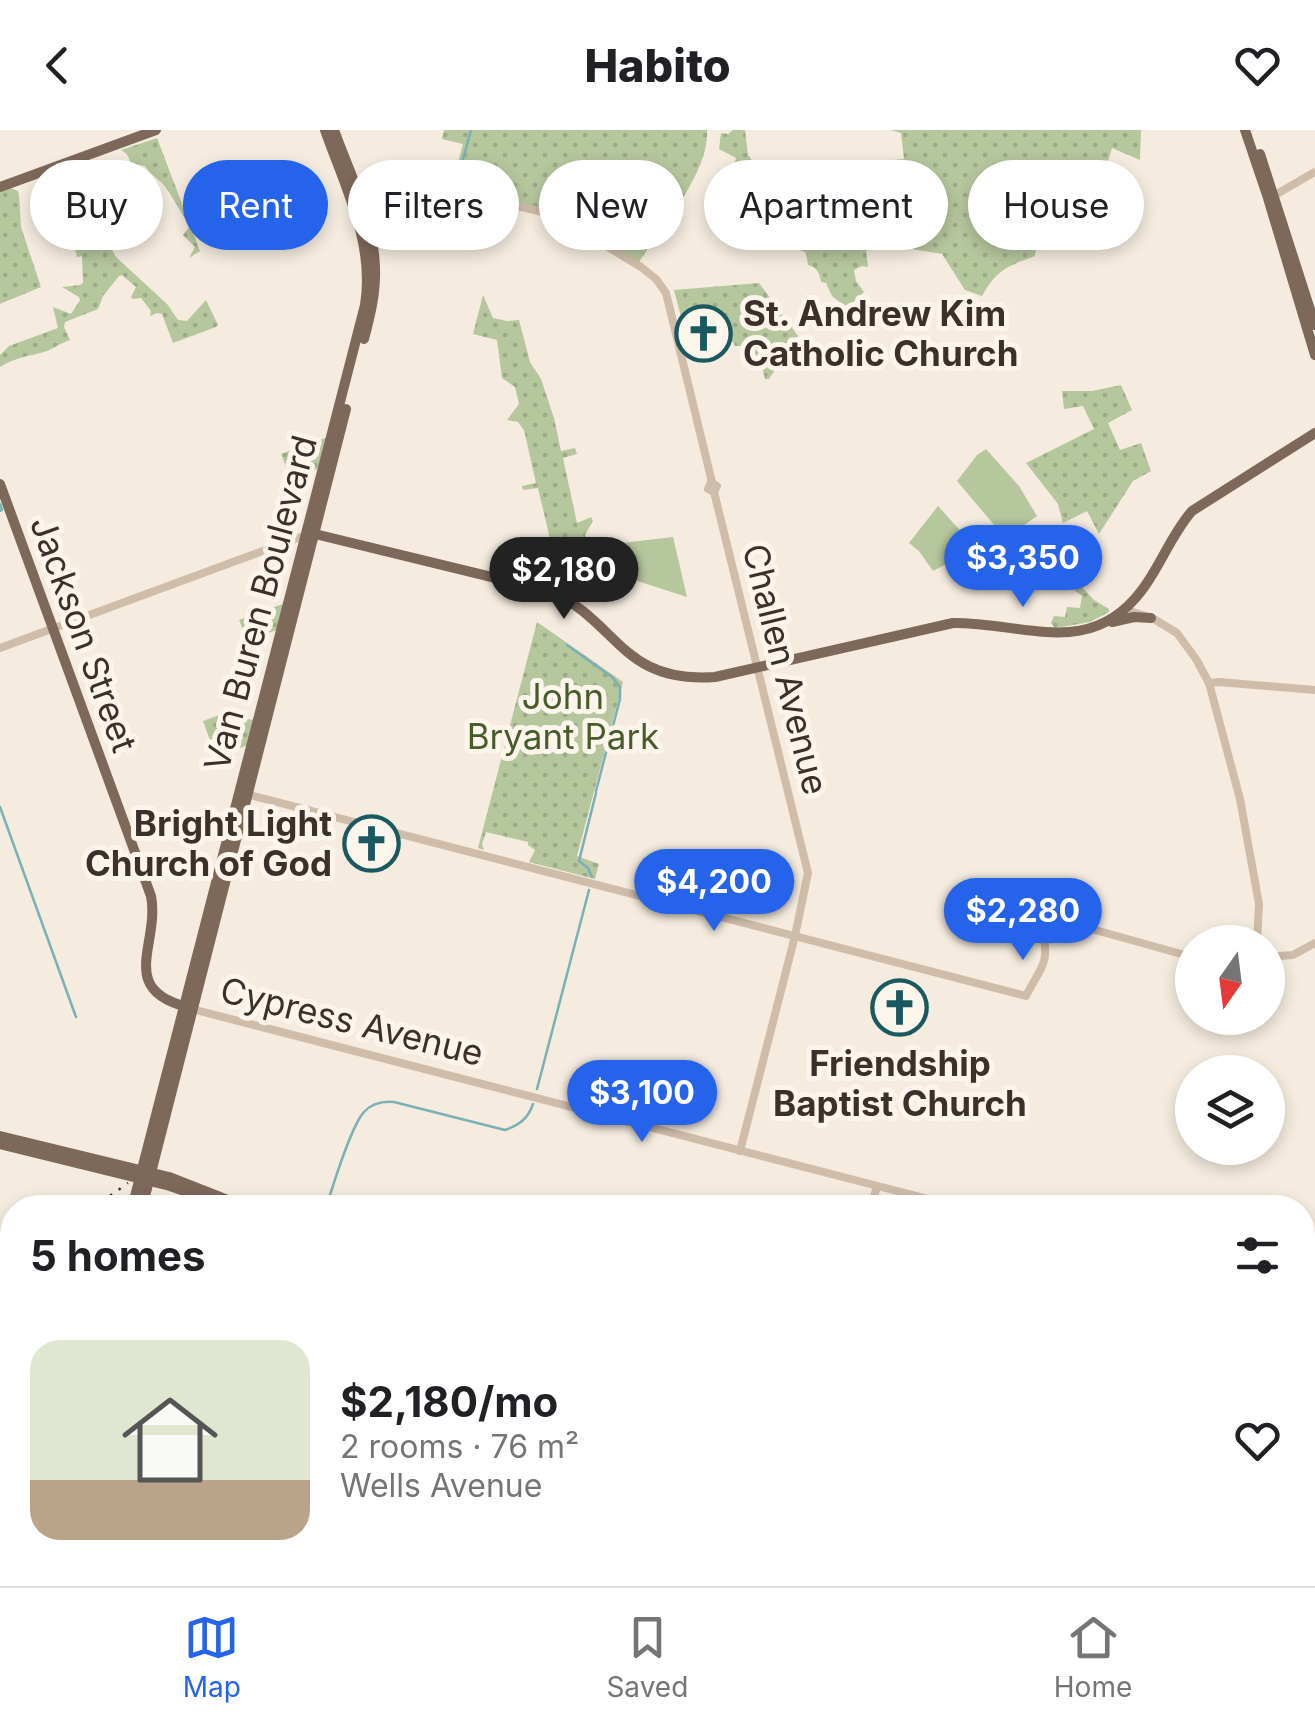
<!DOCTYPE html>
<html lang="en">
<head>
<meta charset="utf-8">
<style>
  :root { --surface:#fff; --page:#f6f6f6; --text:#202124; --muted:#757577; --line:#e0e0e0; --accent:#2563eb }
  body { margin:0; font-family:Inter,sans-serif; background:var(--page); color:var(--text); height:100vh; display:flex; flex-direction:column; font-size:38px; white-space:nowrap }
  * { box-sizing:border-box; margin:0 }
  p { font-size:32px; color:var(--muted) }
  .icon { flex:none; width:55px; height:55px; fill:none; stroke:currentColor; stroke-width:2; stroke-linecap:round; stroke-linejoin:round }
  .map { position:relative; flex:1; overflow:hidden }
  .side { position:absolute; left:0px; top:1065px; width:1315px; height:392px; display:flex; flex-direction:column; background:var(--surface); border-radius:40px 40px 0 0; box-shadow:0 5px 15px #0003 }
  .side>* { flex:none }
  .guide { position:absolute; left:30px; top:30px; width:1255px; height:90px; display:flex; gap:20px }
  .needle { width:65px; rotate:194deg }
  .tools { position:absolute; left:1175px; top:795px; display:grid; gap:20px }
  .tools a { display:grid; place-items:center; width:110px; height:110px; border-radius:50%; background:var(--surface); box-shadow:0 5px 15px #0003; font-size:50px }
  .price { position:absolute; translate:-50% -85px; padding:0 22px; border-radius:35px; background:var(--accent); color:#fff; font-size:32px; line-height:65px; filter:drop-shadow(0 2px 5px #0008) }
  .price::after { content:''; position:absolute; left:50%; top:60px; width:30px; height:22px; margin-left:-15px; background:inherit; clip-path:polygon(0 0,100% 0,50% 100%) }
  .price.selected { background:#222; color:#fff }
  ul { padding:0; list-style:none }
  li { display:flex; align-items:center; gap:30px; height:250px; padding:0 30px }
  li span { display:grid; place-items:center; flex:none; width:280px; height:200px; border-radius:30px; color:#555 }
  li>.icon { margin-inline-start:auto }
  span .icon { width:120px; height:120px; fill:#fffc; stroke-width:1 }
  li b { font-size:42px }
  h2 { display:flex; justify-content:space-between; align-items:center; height:120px; padding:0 30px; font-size:42px }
  .pill { padding:0 35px; border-radius:45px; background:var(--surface); box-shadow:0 5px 15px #0003; font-size:35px; line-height:90px }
  .pill.selected { background:var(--accent); color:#fff }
  header { display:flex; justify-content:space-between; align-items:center; height:130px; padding:0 30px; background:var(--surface); font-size:45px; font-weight:800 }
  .dock { display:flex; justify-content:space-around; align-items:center; height:140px; border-top:2px solid var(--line); background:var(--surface); font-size:28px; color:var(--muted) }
  .dock a { display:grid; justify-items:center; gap:5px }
  .dock .selected { color:var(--accent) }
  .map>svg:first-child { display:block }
  .grass { fill:url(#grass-dots) }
  .garden { fill:#b6c69d }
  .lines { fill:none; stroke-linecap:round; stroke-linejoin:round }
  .stream { stroke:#7bb0b5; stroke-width:2.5 }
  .minor { stroke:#cfbca9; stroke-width:8 }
  .major { stroke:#7e685a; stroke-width:10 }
  .rail { stroke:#3b302a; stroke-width:2.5; stroke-dasharray:2.5 8; stroke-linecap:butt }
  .labels { text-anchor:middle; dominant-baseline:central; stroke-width:10; stroke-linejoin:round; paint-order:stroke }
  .poi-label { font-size:35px; font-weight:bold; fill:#3b302a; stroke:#fcf5ec; text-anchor:start }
  .street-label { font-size:35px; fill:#3b302a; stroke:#fcf5ec }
  .park-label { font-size:35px; fill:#485c2b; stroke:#fcf5ec }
</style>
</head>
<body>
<header><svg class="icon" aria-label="back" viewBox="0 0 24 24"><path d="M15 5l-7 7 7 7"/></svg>Habito<svg class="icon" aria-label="heart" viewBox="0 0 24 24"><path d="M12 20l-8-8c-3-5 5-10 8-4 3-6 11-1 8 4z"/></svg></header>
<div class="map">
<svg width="1315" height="1456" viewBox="0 0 1315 1456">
  <defs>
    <pattern id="grass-dots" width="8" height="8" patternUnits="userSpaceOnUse" patternTransform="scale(2.5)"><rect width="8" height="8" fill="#b6c69d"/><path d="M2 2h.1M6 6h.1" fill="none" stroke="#9daa87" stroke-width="1.8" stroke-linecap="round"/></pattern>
  </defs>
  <rect width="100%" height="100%" fill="#f5ecdf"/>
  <g class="grass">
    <path d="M444,0h263c3,41 -46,98 -68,132l-83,-50 -90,-23 -12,1 -2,-5 11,-41 -21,-5z"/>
    <polygon points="733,0 745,0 748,25 766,49 741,69 713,57 715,52 730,52 736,28 719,19 721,3 728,4"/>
    <path d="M891,0h250l-1,30 -28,-12 -14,47 -55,-9 -8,70c-27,10 -38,13 -53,40l-17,-6 -23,-36 -42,-7 -31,-50 -20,-24 10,-10 45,-4 -3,-26z"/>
    <path d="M157,8l43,113 -11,7 6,-11 -12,-12 7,-9c-10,-14 -17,-30 -28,-43 -6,-6 -12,-9 -17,-17l-7,-1 -5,3 -6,-14 -6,-4z"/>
    <path d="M49,56h3l1,6 17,22 27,18 14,16 5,9 51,47 11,16 9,1 19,-21 12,25 -2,2 -43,16 -11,-29 -5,-1 -7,3 1,-5 -10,-13 -8,1 -2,-2 5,-10 -14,-12 -3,1 -16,20 -5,13 -33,13 -1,5 6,13c-12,4 -19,11 -30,13 -16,4 -25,5 -40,14v-12l9,-9 49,-18 -5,-21 18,7 9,-14 -1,-3 -17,-10 18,-2 3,-2 -1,-27 -5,1 -4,-15 -4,-7 -7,-29 -11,-4z"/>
    <polygon points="11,58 18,61 19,65 21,97 41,157 0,174 0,62"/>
    <path d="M772,66l22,17 19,-12 8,9 11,-7 10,12 17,11 6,12 7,4 1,6 -7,3 2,16 -6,-1 -8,4 2,11 8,11 -17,16 -15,-12 -6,-13 -5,-1c-1,-8 -4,-15 -13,-17l-2,-12 -11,-6 -1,-5 -9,-13h-7l-7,3 -10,-6 -4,-22h5v-4l7,6z"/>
    <polygon points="759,153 798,206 769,249 765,249 760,229 747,216 735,216 733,212 727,213 722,207 714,213 713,208 717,202 715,192 711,187 704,189 697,197 683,194 674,160"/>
    <polygon points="483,165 493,188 507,191 519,190 530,232 541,249 554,288 561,321 575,318 577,324 563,328 577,393 591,387 593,391 585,405 599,447 598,465 570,442 550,436 551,413 538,358 523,360 522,356 536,353 524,300 518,292 507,290 519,274 515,257 502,248 497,210 473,204"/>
    <polygon points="1121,255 1132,280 1108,293 1120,320 1141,313 1151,341 1133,351 1099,404 1087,381 1063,393 1058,374 1026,333 1094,299 1083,276 1064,279 1062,261 1092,261"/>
    <polygon points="328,307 320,338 291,349 281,324"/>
    <polygon points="1078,453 1094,470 1109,479 1109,482 1090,492 1055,498 1051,493 1054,486 1065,487 1067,477 1080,478 1082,466 1074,460"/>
    <polygon points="283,474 277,500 247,510 239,490"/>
    <polygon points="537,492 623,552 577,726 599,734 595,749 529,732 535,720 528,715 528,712 486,702 482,714 484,720 478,718"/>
    <polygon points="236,579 240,588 254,590 248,615 216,627 203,591"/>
    <polygon points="82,1445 123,1445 168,1456 81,1456"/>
  </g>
  <g class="garden">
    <polygon points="986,319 1019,356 1037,386 1010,405 1001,403 957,351 977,325"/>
    <polygon points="938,376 984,427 966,442 961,451 948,433 933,441 919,421 909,413"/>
    <polygon points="673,407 687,467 628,448 622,413"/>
    <path d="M551,548c20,4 21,13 15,31l-24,-7 -1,-6z"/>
    <polygon points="577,558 612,569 604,596 568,585"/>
    <path d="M537,583l35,13c-8,20 -23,27 -44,25l4,-36z"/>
  </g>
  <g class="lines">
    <g class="stream">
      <polyline points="444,35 454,53"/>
      <polyline points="456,55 471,0"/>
      <polyline points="0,374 2,380 0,381"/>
      <polyline points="567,515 612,547 620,557 620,569 596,661"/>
      <polyline points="0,677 76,887"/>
      <polyline points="592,747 588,738 579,731 596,663"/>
      <polyline points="537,959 589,760"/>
      <path d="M327,1074c7,-21 24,-78 37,-92 8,-9 18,-11 30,-10l111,28c14,-5 23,-11 28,-26"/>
      <polyline points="344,1445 348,1456"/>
    </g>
    <g class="minor">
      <polyline points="1275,65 1315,42"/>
      <polyline points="365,97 450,65 470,65 555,85 641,137 656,149 666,163 712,352"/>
      <polygon points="711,352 717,356 714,362 708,359"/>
      <polyline points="714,362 808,743 795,806 740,1021"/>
      <polyline points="1124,479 1154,489 1177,503 1196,529 1209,553 1240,669 1259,774 1257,812"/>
      <polyline points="0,518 306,405"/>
      <polyline points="1209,553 1219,552 1315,560"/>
      <path d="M246,664l780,202c14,-28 24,-31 17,-64l38,-6 111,31"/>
      <polyline points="1268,827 1293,825 1315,813"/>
      <polyline points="192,879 963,1078"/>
      <polyline points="871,1078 877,1056"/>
      <polyline points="1302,1160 1315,1163"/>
      <polyline points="688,1456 696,1445"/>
    </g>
    <g class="major">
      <path d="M334,0c16,44 40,91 41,138 1,25 -5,48 -11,71"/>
      <polyline points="1245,0 1268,68 1315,225"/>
      <polyline points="1260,24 1315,195"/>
      <polyline points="0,57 156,0"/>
      <path d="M0,354l151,412c9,48 -34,93 36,111"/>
      <path d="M306,405l9,-1 234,57c69,29 71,93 166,86l238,-54c70,-1 137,37 189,-33 19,-25 29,-55 50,-79l123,-78"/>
      <polyline points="1112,492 1134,487 1151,488"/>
      <polyline points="0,1006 169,1047 248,1078"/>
      <polyline points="0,1014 170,1056 230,1077"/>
      <path d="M132,1078l233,-903c10,-62 -20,-118 -40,-175"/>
      <polyline points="142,1078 346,279"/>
      <polyline points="1302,1204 1315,1174"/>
      <polyline points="1302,1380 1315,1383"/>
      <polyline points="64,1445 66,1456"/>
      <polyline points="74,1445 76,1456"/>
      <polyline points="1206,1456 1210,1445"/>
    </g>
    <g class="rail">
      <polyline points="93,1078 128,1053"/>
      <polyline points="0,1207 6,1196 12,1175"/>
      <polyline points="0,1253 12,1209"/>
      <polyline points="0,1402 12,1415"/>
      <polyline points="30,1445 32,1456"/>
    </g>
  </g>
  <defs>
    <symbol id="church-ring" viewBox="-11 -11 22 22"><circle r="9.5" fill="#fcf5ec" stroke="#1b5961" stroke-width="1.5"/><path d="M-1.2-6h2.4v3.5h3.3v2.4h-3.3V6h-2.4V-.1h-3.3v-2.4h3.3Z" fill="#1b5961"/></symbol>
  </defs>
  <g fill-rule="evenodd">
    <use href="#church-ring" x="672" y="172" width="63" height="63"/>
    <use href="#church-ring" x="340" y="682" width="63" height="63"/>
    <use href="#church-ring" x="868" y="846" width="63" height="63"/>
  </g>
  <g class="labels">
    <g class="poi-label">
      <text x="743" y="183">St. Andrew Kim<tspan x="743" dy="40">Catholic Church</tspan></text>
      <text x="332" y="693" text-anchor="end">Bright Light<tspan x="332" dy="40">Church of God</tspan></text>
      <text x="900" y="933" text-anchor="middle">Friendship<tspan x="900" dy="40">Baptist Church</tspan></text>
    </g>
    <g class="street-label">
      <text transform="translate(260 473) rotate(-75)">Van Buren Boulevard</text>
      <text transform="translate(84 504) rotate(70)">Jackson Street</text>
      <text transform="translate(786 539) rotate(76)">Challen Avenue</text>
      <text transform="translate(352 891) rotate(14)">Cypress Avenue</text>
    </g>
    <g class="park-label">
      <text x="563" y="566">John<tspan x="563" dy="40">Bryant Park</tspan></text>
    </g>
  </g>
</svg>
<div class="tools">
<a><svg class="needle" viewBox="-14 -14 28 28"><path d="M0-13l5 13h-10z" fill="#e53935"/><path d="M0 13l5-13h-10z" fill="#757577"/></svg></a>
<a><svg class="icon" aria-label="layers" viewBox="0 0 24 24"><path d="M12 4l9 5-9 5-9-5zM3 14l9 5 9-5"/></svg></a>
</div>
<b class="price" style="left:1023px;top:480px">$3,350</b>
<b class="price selected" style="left:564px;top:492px">$2,180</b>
<b class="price" style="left:714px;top:804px">$4,200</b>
<b class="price" style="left:1023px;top:833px">$2,280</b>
<b class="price" style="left:642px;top:1015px">$3,100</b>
<div class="guide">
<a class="pill">Buy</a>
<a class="pill selected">Rent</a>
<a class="pill">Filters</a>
<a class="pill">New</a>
<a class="pill">Apartment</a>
<a class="pill">House</a>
</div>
<section class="side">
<h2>5 homes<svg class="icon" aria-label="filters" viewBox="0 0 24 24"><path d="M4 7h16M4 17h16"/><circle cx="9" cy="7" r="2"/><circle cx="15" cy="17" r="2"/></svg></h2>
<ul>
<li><span style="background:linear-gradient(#dfe7d0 70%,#b9a48a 0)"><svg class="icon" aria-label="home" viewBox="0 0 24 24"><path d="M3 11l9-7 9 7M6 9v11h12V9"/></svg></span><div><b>$2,180/mo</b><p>2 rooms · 76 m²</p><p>Wells Avenue</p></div><svg class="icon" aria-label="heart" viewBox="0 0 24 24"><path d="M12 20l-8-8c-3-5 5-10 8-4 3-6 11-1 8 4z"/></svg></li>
</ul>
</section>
</div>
<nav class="dock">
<a class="selected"><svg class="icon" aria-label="map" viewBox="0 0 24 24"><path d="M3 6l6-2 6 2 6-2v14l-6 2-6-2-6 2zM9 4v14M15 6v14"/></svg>Map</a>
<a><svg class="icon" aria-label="saved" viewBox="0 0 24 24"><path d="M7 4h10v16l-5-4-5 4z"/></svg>Saved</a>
<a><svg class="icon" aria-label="home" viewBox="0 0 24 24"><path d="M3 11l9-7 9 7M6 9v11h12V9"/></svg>Home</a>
</nav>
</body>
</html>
